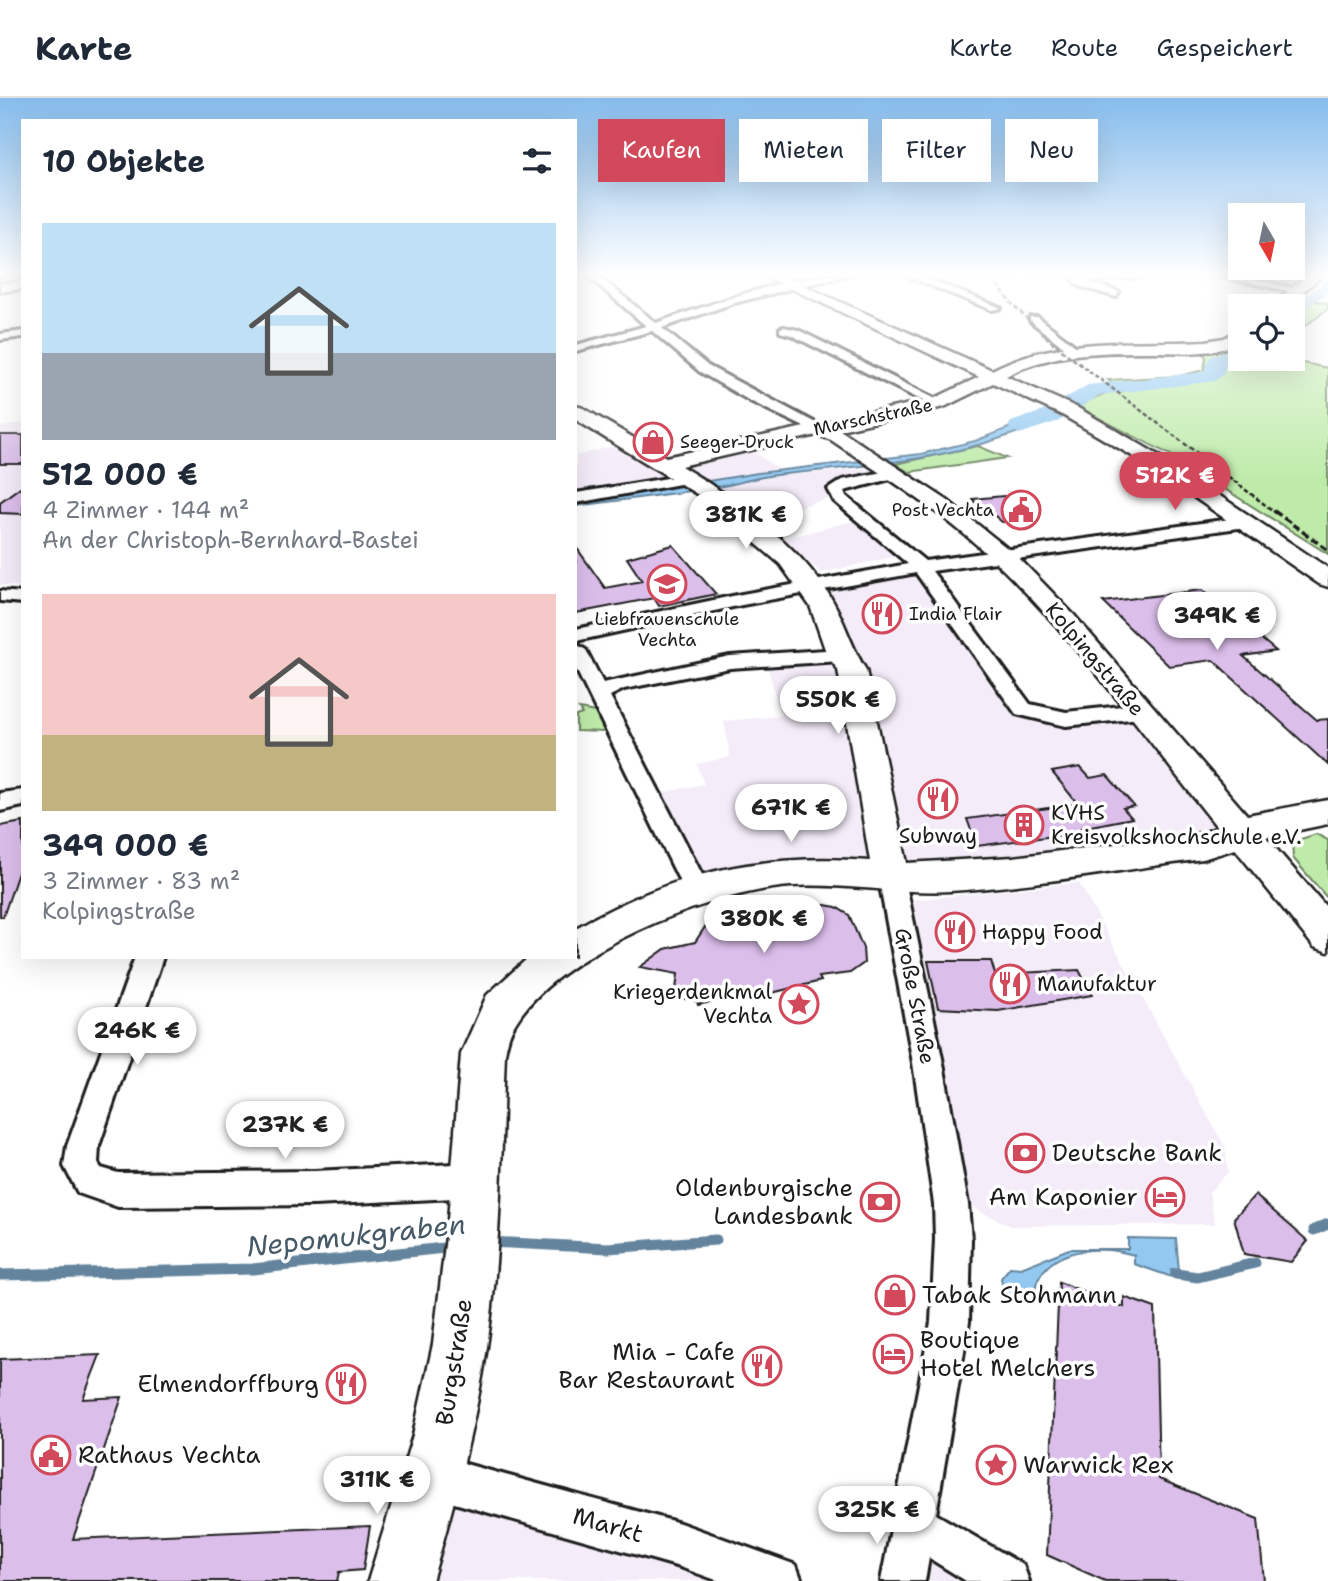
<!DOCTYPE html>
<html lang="de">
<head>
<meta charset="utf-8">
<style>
  :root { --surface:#fff; --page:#f6f6f7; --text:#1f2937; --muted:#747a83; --line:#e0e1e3; --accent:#d1495b }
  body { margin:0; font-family:"Shantell Sans",sans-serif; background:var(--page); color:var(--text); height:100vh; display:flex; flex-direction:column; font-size:26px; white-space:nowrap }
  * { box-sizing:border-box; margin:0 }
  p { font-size:23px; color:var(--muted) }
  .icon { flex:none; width:38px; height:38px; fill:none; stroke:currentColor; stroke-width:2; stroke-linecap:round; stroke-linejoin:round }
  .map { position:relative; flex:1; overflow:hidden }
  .sheet { position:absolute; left:21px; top:21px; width:556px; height:840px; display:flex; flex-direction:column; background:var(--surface); border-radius:0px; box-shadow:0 7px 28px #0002 }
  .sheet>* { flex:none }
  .guide { position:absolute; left:598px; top:21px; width:623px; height:63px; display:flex; gap:14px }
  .needle { width:46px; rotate:171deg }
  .tools { position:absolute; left:1228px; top:105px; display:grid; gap:14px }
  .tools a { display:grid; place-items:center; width:77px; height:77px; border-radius:0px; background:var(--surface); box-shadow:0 7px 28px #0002; font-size:35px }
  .price { position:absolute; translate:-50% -60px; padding:0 16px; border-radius:24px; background:#fff; color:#222; font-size:23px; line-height:46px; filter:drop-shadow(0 2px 4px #0008) }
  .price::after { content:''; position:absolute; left:50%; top:42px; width:21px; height:16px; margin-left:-10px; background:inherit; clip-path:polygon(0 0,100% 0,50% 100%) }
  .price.active { background:var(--accent); color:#fff }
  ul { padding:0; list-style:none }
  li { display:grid; align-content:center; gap:14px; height:371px; padding:0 21px }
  li span { display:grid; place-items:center; height:217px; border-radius:0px; color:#555 }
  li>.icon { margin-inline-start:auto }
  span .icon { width:126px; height:126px; fill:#fffc; stroke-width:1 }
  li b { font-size:30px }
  h2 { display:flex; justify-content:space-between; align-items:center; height:84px; padding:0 21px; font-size:30px }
  .pill { padding:0 24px; border-radius:0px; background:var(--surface); box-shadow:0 7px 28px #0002; font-size:24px; line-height:63px }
  .pill.active { background:var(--accent); color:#fff }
  header { display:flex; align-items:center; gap:42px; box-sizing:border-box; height:98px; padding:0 35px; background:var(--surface); border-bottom:2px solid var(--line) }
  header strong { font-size:33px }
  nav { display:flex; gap:38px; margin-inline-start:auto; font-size:24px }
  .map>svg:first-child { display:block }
  .built { fill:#f4ecf9 }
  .green { fill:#beeba9; stroke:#6d8462; stroke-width:2 }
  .water { fill:#93c9f1; stroke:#63849c; stroke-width:2 }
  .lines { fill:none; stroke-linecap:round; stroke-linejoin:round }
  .stream-far1 { stroke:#63849c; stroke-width:2.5 }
  .stream { stroke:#63849c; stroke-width:11 }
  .river { fill:#93c9f1; fill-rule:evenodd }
  .building { fill:#dcbeeb; stroke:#1c1c1c; stroke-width:2 }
  .street-casing { stroke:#1c1c1c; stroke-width:6 }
  .secondary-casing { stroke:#1c1c1c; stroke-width:5 }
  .street { fill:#fff; fill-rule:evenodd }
  .secondary { fill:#fff; fill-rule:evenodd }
  .rail-far1 { stroke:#1c1c1c; stroke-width:2.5; stroke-dasharray:4.5 2.5; stroke-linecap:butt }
  .rail { stroke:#1c1c1c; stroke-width:3.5; stroke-dasharray:8 3.5; stroke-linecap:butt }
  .labels { text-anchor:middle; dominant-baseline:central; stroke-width:7; stroke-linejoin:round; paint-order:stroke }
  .far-street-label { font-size:18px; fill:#1c1c1c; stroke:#fff }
  .far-poi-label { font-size:18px; fill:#1c1c1c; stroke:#fff; text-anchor:start }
  .street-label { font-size:21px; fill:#1c1c1c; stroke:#fff }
  .poi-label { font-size:21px; fill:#1c1c1c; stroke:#fff; text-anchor:start }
  .near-poi-label { font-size:24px; fill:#1c1c1c; stroke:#fff; text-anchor:start }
  .near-street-label { font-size:24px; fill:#1c1c1c; stroke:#fff }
  .near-water-label { font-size:28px; font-style:italic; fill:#465967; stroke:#fff }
</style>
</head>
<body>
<header>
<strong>Karte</strong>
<nav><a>Karte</a><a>Route</a><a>Gespeichert</a></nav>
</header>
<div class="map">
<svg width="1328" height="1483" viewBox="0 0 1328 1483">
  <rect width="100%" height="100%" fill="#fff"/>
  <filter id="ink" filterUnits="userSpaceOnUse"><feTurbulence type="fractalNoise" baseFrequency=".0143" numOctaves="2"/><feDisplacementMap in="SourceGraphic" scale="14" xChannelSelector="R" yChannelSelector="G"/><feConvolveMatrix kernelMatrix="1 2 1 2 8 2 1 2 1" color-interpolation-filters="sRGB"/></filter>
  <g filter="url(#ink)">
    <g class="built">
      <polygon points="1222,176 1306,176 1289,189"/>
      <polygon points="23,325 23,489 0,487 0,329"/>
      <polygon points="616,347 672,381 576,397 576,358"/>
      <polygon points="750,350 778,371 705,385 684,373 687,366"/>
      <polygon points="870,370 883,381 850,390 833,399 759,420 721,389 775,378"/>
      <polygon points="860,421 902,457 821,475 784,441"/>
      <polygon points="921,476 1019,612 1049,625 1063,627 1133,619 1211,718 1212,728 1194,740 946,768 920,767 901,760 807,761 743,770 704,780 661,695 704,686 697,666 730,659 724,623 781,618 767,567 852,562 824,495"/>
      <polygon points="1079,785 1225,1049 1228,1074 1209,1094 1215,1126 1011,1128 975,1111 968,1103 910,802"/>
      <polygon points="451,1394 756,1483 422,1483"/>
      <polygon points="921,1453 981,1483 913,1483"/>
    </g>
    <g class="green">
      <polygon points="1298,200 1328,205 1328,211 1293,237 1293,208 1287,208"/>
      <polygon points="1241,245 1241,261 1283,261 1328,270 1328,456 1169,356 1075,308 1118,290 1108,282 1179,278 1204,272 1206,259 1199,252"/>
      <polygon points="978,348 1007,360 909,374 895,366"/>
      <polygon points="579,611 595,614 606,634 576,633 576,618 582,616"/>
      <polygon points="1316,736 1328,742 1328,801 1293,760 1292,744"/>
    </g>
    <g class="water">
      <path d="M1053,313l7,4c-97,45 -180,49 -284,60 -20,2 -39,9 -58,12 -47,7 -95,13 -142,19v-4l182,-29 163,-19 54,-13z"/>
      <path d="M1128,1140l48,1 3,31 -8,-1 1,8 -38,-13v-9c-30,-9 -78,-9 -95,23 -5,9 -2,17 -9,25l-18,-3 -9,-10 -2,-12 9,-11 11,1 48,-19h59z"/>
    </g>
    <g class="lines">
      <polyline class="stream-far1" points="1238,254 1241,254"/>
      <g class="stream">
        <polyline points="1314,1132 1328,1126"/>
        <polyline points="489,1144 608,1150 716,1142"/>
        <polyline points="1176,1176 1198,1179 1255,1165"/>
        <polyline points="0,1177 253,1171 453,1149"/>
      </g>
      <g class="river">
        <polygon points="1328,181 1328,194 1293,219 1293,208 1290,208"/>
        <polygon points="1241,247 1241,260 1226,266 1224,275 1215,283 1100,297 1059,323 1019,336 1008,329 1011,324 1043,313 1088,287 1203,274 1210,259"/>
      </g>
    </g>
    <g class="building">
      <rect x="0" y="337" width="23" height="29"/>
      <polygon points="23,387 23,416 0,415 0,404"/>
      <polygon points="1004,398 1029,421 1002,424 995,418 989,418 972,401"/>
      <polygon points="673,447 716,496 659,508 654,500 576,515 576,449 605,490 642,483 627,460"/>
      <polygon points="1202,492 1276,553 1243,558 1317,622 1328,621 1328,667 1213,562 1169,568 1103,504"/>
      <polygon points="1080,669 1090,680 1107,677 1134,708 1123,710 1132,720 1081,730 1084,734 977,748 967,721 1078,706 1052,674"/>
      <polygon points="23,724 23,769 20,769 3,819 0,818 0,728"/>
      <polygon points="825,807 836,809 849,817 863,850 864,865 850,875 819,879 821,883 763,897 761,892 735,898 731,903 727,900 698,907 697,903 675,899 678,876 640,869 665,851 695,844 705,829 711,831 737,826 735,822 791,810 792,814"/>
      <polygon points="928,863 991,863 995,876 1079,872 1092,897 998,913 938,910"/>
      <polygon points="1255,1097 1308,1143 1291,1164 1244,1156 1234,1120"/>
      <polygon points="1059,1184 1124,1209 1124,1199 1155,1210 1159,1381 1258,1421 1264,1483 1105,1483 1047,1457"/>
      <polygon points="100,1257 83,1301 122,1299 73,1441 370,1428 363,1472 339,1474 337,1483 0,1483 0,1261"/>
    </g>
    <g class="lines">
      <defs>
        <g id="street">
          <polygon points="0,176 5,176 0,180"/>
          <path d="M586,176h10l60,49c57,-19 135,-49 195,-49l-117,29 -72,25 46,38 119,63 -12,3 -65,-31 -50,-29 -48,-41 -76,20v-6l70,-19z"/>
          <polygon points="902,176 916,176 1001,210 992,212"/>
          <polygon points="1110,176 1180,176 1085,183 1119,194 1116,199 1079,188 1072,181"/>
          <polygon points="1209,176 1230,176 1302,192 1297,195"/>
          <polygon points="1030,219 1038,219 1078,250 1078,254 1070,254 1030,223"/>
          <polygon points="784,229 798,232 944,305 933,308 791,237 780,234 780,230"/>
          <polygon points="23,233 23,239 0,242 0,236"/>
          <polygon points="893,372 900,376 898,379 844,393 846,398 925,463 1245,419 1253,424 1245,429 932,473 1030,606 1066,614 1140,606 1147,608 1151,613 1140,620 1066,628 1016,616 916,475 742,507 576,543 576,531 742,496 908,466 834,403 828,391 842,382"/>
          <polygon points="686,377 693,381 691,384 576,405 576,395"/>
          <polygon points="0,493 23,495 23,505 0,503"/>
          <polygon points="576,546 586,552 603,585 730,558 841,551 851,557 841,563 730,570 624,591 610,598 710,792 706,799 697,802 688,799 684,792 576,571"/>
          <polygon points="23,692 23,708 0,713 0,695"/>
          <polygon points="891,767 900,770 904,777 943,965 968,1106 971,1141 969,1224 936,1416 1023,1467 1029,1483 966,1483 929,1460 925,1483 881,1483 931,1224 935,1141 934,1106 913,965 878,777 882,770"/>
          <polygon points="135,859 163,859 99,1048 98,1065 101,1070 118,1075 314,1073 475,1065 487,1070 492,1082 487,1094 475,1099 314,1107 118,1109 78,1095 64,1068 67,1048"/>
          <polygon points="433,1357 680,1425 796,1467 802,1483 719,1483 680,1469 433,1399 418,1393 412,1378 418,1363"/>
        </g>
        <g id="secondary">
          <path d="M760,176h18l214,96c67,-35 141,-25 214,-29l18,-3 17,-9v12c-24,16 -64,11 -91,11 -50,0 -99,0 -144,24l72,32 82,48 168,112v19l-9,-3 -173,-120 -82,-48 -71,-33 -49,24 -104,23 107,70 70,56 57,59 173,200 81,-15v24l-62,13 62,72v43l-14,-5 -79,-98 -32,10c-84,11 -168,27 -253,32 -53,3 -106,-8 -159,-5 -82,6 -233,66 -276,138 -6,9 -8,20 -10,30 -4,98 -4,196 -18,293 -12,80 -33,157 -55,234h-64l45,-146 20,-91 15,-124 13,-166 26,-59 42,-38h47v-29c98,-56 183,-75 294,-67l-32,-191 -11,-15 -17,-49 -30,-42 -80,-68 -124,-76v-14l7,2 83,49 267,-58 46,-22zM817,337l14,5c50,34 102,66 147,106 91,82 163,186 239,281l-14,6 -190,24 -106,6 -41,-193c-13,-20 -19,-42 -30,-63 -29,-57 -101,-109 -155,-141z"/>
          <polygon points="1309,176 1324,176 1286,208 1270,208"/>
          <polygon points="23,183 23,191 0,194 0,186"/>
        </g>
      </defs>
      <use href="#street" class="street-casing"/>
      <use href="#secondary" class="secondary-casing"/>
      <use href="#street" class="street"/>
      <use href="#secondary" class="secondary"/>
      <polyline class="rail-far1" points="989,176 1013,207 1055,247 1276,415"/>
      <polyline class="rail" points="1274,413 1328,452"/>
    </g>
  </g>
  <linearGradient id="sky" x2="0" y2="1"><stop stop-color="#86bcec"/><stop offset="0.46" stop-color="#fff"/><stop offset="1" stop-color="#fff" stop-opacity="0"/></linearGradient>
  <rect width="1328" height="384" fill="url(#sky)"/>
  <defs>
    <symbol id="shop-ring" viewBox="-11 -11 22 22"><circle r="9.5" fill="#fff" stroke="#d1495b" stroke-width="1.5"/><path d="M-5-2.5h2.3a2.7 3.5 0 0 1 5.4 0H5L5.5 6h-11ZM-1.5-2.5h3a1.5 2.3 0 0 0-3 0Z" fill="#d1495b"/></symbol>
    <symbol id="civic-ring" viewBox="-11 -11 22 22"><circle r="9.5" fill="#fff" stroke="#d1495b" stroke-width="1.5"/><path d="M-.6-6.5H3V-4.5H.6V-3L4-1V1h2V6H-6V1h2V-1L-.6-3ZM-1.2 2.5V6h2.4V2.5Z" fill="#d1495b"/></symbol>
    <symbol id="school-ring" viewBox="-11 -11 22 22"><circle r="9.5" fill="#fff" stroke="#d1495b" stroke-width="1.5"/><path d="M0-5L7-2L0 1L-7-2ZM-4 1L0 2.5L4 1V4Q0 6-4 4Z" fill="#d1495b"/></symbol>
    <symbol id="restaurant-ring" viewBox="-11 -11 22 22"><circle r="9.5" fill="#fff" stroke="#d1495b" stroke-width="1.5"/><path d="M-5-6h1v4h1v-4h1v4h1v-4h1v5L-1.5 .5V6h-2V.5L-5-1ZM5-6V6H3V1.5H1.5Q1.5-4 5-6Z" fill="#d1495b"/></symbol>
    <symbol id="building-ring" viewBox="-11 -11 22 22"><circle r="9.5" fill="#fff" stroke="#d1495b" stroke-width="1.5"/><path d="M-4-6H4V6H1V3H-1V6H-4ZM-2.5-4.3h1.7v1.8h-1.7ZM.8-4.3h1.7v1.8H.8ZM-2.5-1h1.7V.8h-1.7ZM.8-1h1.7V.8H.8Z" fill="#d1495b"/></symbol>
    <symbol id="sight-ring" viewBox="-11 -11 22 22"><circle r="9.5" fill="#fff" stroke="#d1495b" stroke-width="1.5"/><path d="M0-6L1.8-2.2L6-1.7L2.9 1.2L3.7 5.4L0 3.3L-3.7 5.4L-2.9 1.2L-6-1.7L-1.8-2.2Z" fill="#d1495b"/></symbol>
    <symbol id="bank-ring" viewBox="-11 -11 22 22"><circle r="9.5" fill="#fff" stroke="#d1495b" stroke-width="1.5"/><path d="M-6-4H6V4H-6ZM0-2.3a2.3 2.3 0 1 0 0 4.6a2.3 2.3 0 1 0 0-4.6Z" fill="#d1495b"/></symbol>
    <symbol id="hotel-ring" viewBox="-11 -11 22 22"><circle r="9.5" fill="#fff" stroke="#d1495b" stroke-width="1.5"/><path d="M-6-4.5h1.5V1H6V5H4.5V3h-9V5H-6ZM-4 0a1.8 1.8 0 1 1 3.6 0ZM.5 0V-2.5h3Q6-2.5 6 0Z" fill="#d1495b"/></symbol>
  </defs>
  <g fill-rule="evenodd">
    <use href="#shop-ring" x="631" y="322" width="44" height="44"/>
    <use href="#civic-ring" x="999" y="390" width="44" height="44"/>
    <use href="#school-ring" x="645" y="464" width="44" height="44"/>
    <use href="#restaurant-ring" x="860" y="494" width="44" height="44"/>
    <use href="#restaurant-ring" x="916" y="679" width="44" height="44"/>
    <use href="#building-ring" x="1002" y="705" width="44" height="44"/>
    <use href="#restaurant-ring" x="933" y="812" width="44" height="44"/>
    <use href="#restaurant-ring" x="988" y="864" width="44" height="44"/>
    <use href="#sight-ring" x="777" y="884" width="44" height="44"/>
    <use href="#bank-ring" x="1003" y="1033" width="44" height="44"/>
    <use href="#hotel-ring" x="1143" y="1077" width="44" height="44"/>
    <use href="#bank-ring" x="858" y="1082" width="44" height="44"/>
    <use href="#shop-ring" x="873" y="1175" width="44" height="44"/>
    <use href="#hotel-ring" x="871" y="1234" width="44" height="44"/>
    <use href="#restaurant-ring" x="740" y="1246" width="44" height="44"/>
    <use href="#restaurant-ring" x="324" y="1264" width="44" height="44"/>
    <use href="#civic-ring" x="29" y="1335" width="44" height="44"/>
    <use href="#sight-ring" x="974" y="1345" width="44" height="44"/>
  </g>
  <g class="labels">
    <g class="far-street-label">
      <text transform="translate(873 319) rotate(-12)">Marschstraße</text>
    </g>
    <g class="far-poi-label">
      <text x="680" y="344">Seeger-Druck</text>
      <text x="994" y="412" text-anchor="end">Post Vechta</text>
      <text x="909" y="516">India Flair</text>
      <text x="667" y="521" text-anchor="middle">Liebfrauenschule<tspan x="667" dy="21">Vechta</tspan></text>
    </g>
    <g class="street-label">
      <text transform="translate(1095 561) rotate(50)">Kolpingstraße</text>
      <text transform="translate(915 898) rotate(79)">Große Straße</text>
    </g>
    <g class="poi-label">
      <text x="1051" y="715">KVHS<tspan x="1051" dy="24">Kreisvolkshochschule e.V.</tspan></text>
      <text x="938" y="738" text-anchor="middle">Subway</text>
      <text x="982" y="834">Happy Food</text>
      <text x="1037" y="886">Manufaktur</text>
      <text x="772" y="894" text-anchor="end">Kriegerdenkmal<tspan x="772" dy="24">Vechta</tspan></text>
    </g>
    <g class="near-poi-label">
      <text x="1052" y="1055">Deutsche Bank</text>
      <text x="853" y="1090" text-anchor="end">Oldenburgische<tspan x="853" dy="28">Landesbank</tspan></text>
      <text x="1138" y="1099" text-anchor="end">Am Kaponier</text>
      <text x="922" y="1197">Tabak Stohmann</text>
      <text x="920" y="1242">Boutique<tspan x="920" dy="28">Hotel Melchers</tspan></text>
      <text x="735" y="1254" text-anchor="end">Mia - Cafe<tspan x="735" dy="28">Bar Restaurant</tspan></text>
      <text x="319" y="1286" text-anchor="end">Elmendorffburg</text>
      <text x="78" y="1357">Rathaus Vechta</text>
      <text x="1023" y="1367">Warwick Rex</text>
    </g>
    <g class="near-street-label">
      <text transform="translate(454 1264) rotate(-81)">Burgstraße</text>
      <text transform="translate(608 1427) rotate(16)">Markt</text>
    </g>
    <g class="near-water-label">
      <text transform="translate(356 1137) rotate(-6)">Nepomukgraben</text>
    </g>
  </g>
</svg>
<div class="tools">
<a><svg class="needle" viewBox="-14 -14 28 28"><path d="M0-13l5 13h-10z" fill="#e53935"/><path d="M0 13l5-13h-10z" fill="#747a83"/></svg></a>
<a><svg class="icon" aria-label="locate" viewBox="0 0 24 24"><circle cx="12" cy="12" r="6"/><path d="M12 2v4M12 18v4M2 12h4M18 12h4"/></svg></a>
</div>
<b class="price active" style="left:1175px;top:414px">512K €</b>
<b class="price" style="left:746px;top:453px">381K €</b>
<b class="price" style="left:1217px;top:554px">349K €</b>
<b class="price" style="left:838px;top:638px">550K €</b>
<b class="price" style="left:791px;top:746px">671K €</b>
<b class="price" style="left:764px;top:857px">380K €</b>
<b class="price" style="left:137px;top:969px">246K €</b>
<b class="price" style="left:285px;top:1063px">237K €</b>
<b class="price" style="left:377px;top:1418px">311K €</b>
<b class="price" style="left:877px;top:1448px">325K €</b>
<div class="guide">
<a class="pill active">Kaufen</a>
<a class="pill">Mieten</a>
<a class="pill">Filter</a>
<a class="pill">Neu</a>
</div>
<section class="sheet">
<h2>10 Objekte<svg class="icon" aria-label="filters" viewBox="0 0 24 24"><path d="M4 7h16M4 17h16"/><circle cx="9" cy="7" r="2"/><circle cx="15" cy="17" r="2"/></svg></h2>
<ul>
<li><span style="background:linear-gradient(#bfe0f5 60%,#9aa5b1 0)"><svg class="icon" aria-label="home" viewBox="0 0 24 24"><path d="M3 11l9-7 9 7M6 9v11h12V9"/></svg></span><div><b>512 000 €</b><p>4 Zimmer · 144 m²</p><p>An der Christoph-Bernhard-Bastei</p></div></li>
<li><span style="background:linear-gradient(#f6c9c9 65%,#c2b280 0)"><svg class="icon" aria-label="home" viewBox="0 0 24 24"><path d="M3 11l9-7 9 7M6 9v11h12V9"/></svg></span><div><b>349 000 €</b><p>3 Zimmer · 83 m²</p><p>Kolpingstraße</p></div></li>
</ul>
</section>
</div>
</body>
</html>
